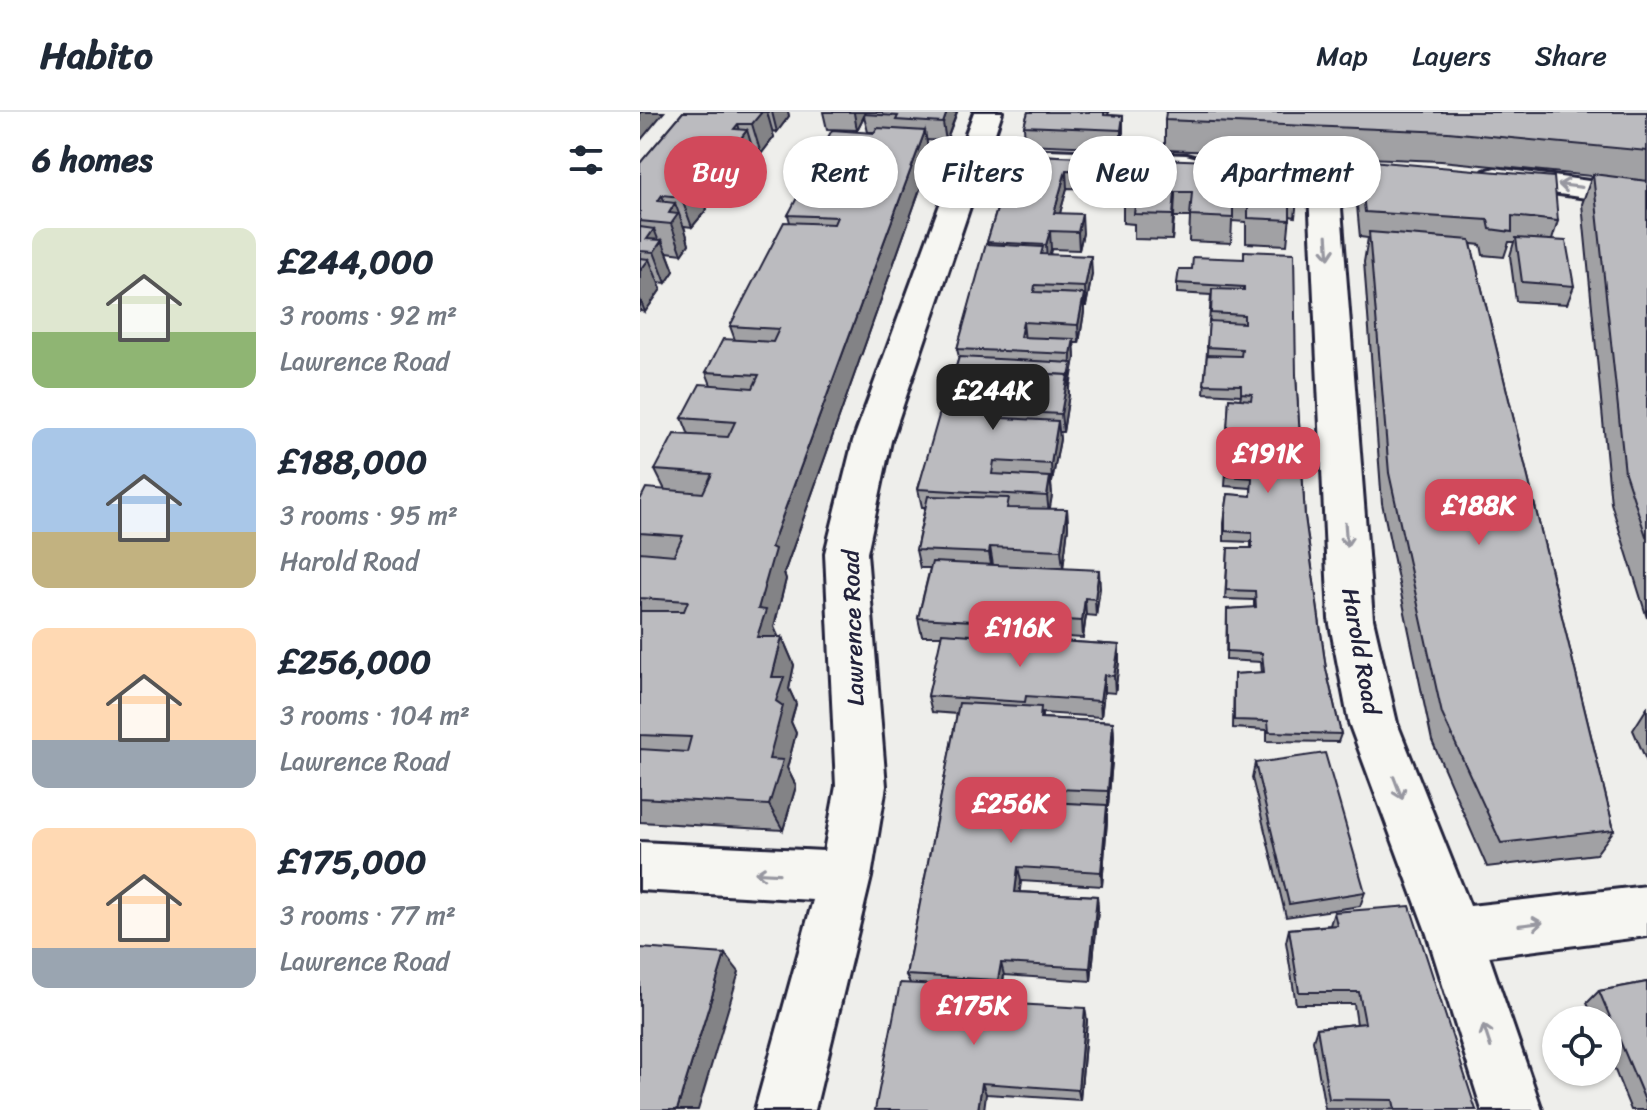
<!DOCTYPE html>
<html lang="en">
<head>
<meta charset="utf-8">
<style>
  :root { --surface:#fff; --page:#f2f2f3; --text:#1f2937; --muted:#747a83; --line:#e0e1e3; --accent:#d1495b }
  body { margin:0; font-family:Sriracha,sans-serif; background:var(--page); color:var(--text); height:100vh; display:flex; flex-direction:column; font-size:30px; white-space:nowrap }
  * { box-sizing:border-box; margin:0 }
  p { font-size:26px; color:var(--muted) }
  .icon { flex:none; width:44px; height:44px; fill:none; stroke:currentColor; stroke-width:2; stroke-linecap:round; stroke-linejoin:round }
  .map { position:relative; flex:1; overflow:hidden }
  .drawer { display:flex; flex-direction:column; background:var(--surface); width:640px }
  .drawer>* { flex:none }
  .hud { position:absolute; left:24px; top:24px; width:760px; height:72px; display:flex; gap:16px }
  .controls { position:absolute; left:902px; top:894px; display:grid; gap:16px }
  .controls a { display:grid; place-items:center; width:80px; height:80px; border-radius:50%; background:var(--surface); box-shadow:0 2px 6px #0004; font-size:40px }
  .price { position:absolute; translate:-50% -68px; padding:0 18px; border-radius:16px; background:var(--accent); color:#fff; font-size:26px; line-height:52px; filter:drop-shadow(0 2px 4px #0008) }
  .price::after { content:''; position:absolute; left:50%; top:48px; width:24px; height:18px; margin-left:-12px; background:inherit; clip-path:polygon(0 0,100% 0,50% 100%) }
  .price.on { background:#222; color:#fff }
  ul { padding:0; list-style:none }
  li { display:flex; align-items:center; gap:24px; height:200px; padding:0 32px }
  li span { display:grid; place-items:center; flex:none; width:224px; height:160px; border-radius:16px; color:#555 }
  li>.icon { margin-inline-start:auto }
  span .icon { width:96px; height:96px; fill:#fffc; stroke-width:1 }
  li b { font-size:34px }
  h2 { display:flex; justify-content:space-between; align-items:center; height:96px; padding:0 32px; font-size:34px }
  .chip { padding:0 28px; border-radius:36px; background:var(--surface); box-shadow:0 2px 6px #0004; font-size:28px; line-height:72px }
  .chip.on { background:var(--accent); color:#fff }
  header { display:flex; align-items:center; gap:48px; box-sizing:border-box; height:112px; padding:0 40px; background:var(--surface); border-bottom:2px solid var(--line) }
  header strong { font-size:38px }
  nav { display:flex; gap:44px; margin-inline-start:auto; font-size:28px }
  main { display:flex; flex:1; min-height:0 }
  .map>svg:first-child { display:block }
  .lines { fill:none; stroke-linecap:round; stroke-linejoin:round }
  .minor-casing { stroke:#22223b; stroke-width:6 }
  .minor { fill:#f6f6f2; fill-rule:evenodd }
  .wall { fill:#a1a1a4; stroke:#22223b; stroke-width:2 }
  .shaded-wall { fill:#838386; stroke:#22223b; stroke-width:2 }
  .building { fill:#bbbbbf; stroke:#22223b; stroke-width:2 }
  .oneway { stroke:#9797a0 }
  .labels { text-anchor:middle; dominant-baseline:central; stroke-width:6; stroke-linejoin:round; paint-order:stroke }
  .street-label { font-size:24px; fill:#22223b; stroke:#f6f6f2 }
</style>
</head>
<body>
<header>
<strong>Habito</strong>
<nav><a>Map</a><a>Layers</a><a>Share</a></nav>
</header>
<main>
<section class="drawer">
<h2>6 homes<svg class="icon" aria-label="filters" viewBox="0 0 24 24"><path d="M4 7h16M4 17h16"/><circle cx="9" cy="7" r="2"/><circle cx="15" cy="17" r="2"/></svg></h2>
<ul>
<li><span style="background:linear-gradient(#dfe7d0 65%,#8fb573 0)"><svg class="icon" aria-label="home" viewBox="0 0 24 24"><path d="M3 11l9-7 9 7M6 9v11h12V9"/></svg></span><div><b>£244,000</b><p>3 rooms · 92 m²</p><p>Lawrence Road</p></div></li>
<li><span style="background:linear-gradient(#a9c7e8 65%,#c2b280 0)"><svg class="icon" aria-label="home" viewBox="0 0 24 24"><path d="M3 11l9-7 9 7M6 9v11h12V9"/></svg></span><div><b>£188,000</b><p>3 rooms · 95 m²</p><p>Harold Road</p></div></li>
<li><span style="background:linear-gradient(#ffd9b3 70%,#9aa5b1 0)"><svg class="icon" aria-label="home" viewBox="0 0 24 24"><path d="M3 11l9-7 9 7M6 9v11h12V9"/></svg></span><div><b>£256,000</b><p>3 rooms · 104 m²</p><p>Lawrence Road</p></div></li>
<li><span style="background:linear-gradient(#ffd9b3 75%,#9aa5b1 0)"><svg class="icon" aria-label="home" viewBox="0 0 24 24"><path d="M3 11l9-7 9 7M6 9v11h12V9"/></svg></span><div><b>£175,000</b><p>3 rooms · 77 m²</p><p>Lawrence Road</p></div></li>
</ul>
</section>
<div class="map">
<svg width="1007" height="998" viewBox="0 0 1007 998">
  <rect width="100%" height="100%" fill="#eeeeeb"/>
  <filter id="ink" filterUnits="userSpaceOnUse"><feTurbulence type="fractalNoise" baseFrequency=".0125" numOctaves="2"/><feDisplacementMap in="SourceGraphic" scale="16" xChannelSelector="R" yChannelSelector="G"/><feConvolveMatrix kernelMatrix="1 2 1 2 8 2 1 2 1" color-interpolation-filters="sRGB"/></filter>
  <g filter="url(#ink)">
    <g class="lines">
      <defs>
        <g id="minor">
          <polygon points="334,0 362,0 350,36 546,43 557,46 561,52 557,58 546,61 344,53 251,329 227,441 246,674 231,765 175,998 115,998 173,788 0,778 0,730 184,739 196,674 185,441 213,329"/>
          <polygon points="683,49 694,52 698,58 733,507 757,611 830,794 1007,774 1007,824 849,844 902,998 842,998 787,822 709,611 689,507 668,58 672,52"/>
          <polygon points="855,56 1007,77 1007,95 844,71 840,65 844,59"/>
        </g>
      </defs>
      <use href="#minor" class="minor-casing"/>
      <use href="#minor" class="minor"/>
    </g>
    <g class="wall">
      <polygon points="43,0 148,0 149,4 137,20 132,19 134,25 121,42 114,42 116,48 84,91 64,89 67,97 52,115 44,114 49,132 42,142 27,140 34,159 26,171 18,170 21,177 5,200 0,199 0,51"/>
      <polygon points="183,0 317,0 306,29 286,28 290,49 144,461 146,467 134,515 138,525 142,525 154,553 149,577 156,592 151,610 156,621 147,656 156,674 143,718 0,710 0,388 25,378 15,358 49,323 42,306 71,273 66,260 95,228 90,214 150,110 148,103 166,76 164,70 183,46 181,38 235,20 228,20 224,4 217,18 187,17"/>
      <polygon points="388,0 469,0 468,3 483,4 483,21 481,36 385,32 384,14"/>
      <polygon points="1007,0 1007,506 971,391 942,92 952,64 801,49 525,38 525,8"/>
      <polygon points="374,42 460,46 460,64 457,77 427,76 420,101 443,121 439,138 411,137 410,142 452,162 446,194 444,194 444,200 439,231 434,231 435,246 429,275 429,282 423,320 419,320 420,327 412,370 411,370 412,383 409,397 427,397 428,415 423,456 460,475 456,504 446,503 443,526 374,522 373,526 479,533 479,550 475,581 464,580 461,605 402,601 402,606 473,610 474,626 468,694 467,694 467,708 462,774 381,769 379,780 457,784 458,798 451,869 364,863 361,881 364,889 363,892 447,908 440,988 346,982 270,871 266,863 317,602 292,600 288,584 302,524 282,524 278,506 290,456 280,456 276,438 285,395 282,395 278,377 315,258 319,245 317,237 347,133 347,130"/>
      <polygon points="489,46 658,80 655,105 650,104 647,133 606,131 606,110 592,109 591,131 549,129 550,105 534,105 532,128 494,127 494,112 483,111 483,86"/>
      <polygon points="719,48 918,109 912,128 934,174 927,192 876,189 870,144 874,130 869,130 864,145 843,143 841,133 831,132 974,718 956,742 847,755 792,629 742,391 724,150 728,126 720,125 715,73"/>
      <polygon points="604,139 656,263 665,405 686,557 701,622 698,630 627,629 627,618 593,616 594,562 622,561 621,550 586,548 587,497 614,496 614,488 585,487 588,436 611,436 611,430 584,429 584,411 588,382 611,384 611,376 585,374 588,332 611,333 611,327 587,326 589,286 600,287 601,283 564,281 571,183 537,181 537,171 552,157 604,147"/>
      <polygon points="1007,596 1007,650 993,618"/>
      <polygon points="615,651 725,780 720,794 646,805 612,666"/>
      <polygon points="694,800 836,998 685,997 673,928 677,916 717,912 714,892 656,892 646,830 649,817 690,813"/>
      <polygon points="1007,870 1007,998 991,998 968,941 968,908 954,908 947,891 959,879"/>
    </g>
    <g class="shaded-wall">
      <polygon points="0,0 24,0 0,29"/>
      <polygon points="119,0 127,0 134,25 121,42 112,12"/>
      <polygon points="132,0 148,0 149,4 137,20"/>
      <polygon points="214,0 226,0 217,18 214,1"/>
      <polygon points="307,0 317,0 306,29 303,11"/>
      <polygon points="483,4 483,21 481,36 481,18"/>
      <polygon points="98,12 102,25 107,18 116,48 84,91 74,61 94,17"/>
      <polygon points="285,19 290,49 144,461 146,467 134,515 139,526 117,525 118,497 131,435"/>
      <polygon points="460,46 460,64 457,77 457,59"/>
      <polygon points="42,57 49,76 56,67 67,97 52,115 41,85 37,64"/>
      <polygon points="426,58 427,76 415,119 414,101"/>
      <polygon points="535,80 534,105 532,128 533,103"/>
      <polygon points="22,83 32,110 29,101 35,91 46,121 49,132 42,142 31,112 18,89"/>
      <polygon points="442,102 443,121 439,138 438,120"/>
      <polygon points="14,117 20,132 22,128 34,159 26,171 14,140 7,127"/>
      <polygon points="410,119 411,137 407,151 406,133"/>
      <polygon points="451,144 452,162 446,194 445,175"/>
      <polygon points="9,147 21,177 5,200 0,187 0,159"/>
      <polygon points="444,182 444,200 439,231 438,213"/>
      <polygon points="383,210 385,229 380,225"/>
      <polygon points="434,227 435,246 430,275 431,242"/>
      <polygon points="428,263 429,282 423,320 421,302"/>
      <polygon points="418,309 420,327 412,370 411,352"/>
      <polygon points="410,365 412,383 409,402 407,384"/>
      <polygon points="427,397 428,415 423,456 421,438"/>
      <polygon points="350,435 353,453 352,458 349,441"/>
      <polygon points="459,458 460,475 456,504 455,487"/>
      <polygon points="445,486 446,503 443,526 442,509"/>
      <polygon points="371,505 374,522 373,528 370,511"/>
      <polygon points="142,525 154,553 149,577 156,592 151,610 156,621 147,656 156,674 143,718 129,693 129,647 136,589 132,565"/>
      <polygon points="479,533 479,550 475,581 474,564"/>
      <polygon points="464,563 464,580 461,605 460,589"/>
      <polygon points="473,610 474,626 468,694 468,679"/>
      <polygon points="467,693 467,708 462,774 461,760"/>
      <polygon points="378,755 381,769 378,794 375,780"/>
      <polygon points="457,784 458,798 451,869 450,856"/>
      <polygon points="85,842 99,860 58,998 37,998"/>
      <polygon points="361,851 364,863 361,881 358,868"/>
      <polygon points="360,876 364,889 361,903 357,891"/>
      <polygon points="445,896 447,908 440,988 438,978"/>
      <polygon points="342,971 346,982 344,998 338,998"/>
    </g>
    <g class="building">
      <polygon points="43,0 122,0 112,12 98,12 94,17 107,18 74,61 42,57 37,64 56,67 41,85 22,83 18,89 35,91 29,101 38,102 31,112 0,109 0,51"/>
      <polygon points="225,0 307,0 303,11 256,8 258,4 224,2"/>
      <polygon points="388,0 464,0 464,3 483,4 481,18 384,14"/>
      <polygon points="526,0 1007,0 1007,39 808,20 525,8"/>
      <polygon points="237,16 285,19 131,435 135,437 118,497 126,498 117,525 142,525 132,565 144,565 136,589 143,594 129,647 143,648 129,693 0,686 0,637 47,640 51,625 0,623 0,499 44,499 48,489 0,486 0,440 34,443 43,424 0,421 0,388 6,376 63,381 72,362 15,358 34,322 88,325 95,310 42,306 60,272 113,276 119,263 66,260 83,227 133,230 139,217 90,214 144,110 194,112 197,105 148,103 162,76 208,78 211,73 164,70 177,45 219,48 223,40 181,38 192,18 234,21"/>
      <polygon points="374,42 460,46 457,59 426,58 414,101 442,102 438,120 410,119 406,133 347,130"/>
      <polygon points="489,46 657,52 658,80 650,79 650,108 608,106 608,85 593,84 593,106 550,104 552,80 535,80 533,103 494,102 496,87 483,86"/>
      <polygon points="719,48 914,65 918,109 872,104 872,120 850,117 848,108 725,100"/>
      <polygon points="953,62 1007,69 1007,427 985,361"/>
      <polygon points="0,115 14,117 7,127 22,128 14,140 0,139"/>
      <polygon points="729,120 830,128 974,718 861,731 802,602 749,361"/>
      <polygon points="876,126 926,129 934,174 882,170"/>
      <polygon points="346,132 403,135 401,142 451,144 445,175 395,173 394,180 444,182 438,213 383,210 380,225 434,227 431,242 317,237"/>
      <polygon points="604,139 654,141 656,263 665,405 686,557 701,622 629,620 628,609 594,608 594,562 624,560 622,541 587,539 587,497 616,495 615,479 586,478 588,436 612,436 612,421 585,419 585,402 588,382 611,384 612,366 586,364 588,332 611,333 612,326 612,318 587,317 589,286 611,288 612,282 601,281 601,273 564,272 567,243 601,244 602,237 567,235 569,209 604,211 604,203 571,201 572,177 604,178 604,175 537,171 539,157 552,157 553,145 604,147"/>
      <polygon points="0,146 9,147 0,159"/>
      <polygon points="319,245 432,251 429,265 428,265 428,263 315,258"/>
      <polygon points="312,258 428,263 421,302 363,299 362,306 418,309 411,352 354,349 352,362 410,365 407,384 278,377"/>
      <polygon points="288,384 369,386 367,396 427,397 421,438 350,435 349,441 276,438"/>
      <polygon points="292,450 459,458 455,487 445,486 442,509 371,505 370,511 278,506"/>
      <polygon points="302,521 479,533 474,564 464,563 460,589 386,584 385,590 288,584"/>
      <polygon points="319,591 401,595 400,606 473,610 468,679 390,676 388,689 467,693 461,760 378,755 375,780 457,784 450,856 361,851 358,868 266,863"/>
      <polygon points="685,641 725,780 649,792 615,651"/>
      <polygon points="770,794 836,998 755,998 753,988 689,987 677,916 725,911 719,880 659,880 649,817 697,813 694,800"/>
      <polygon points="0,836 85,842 37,998 0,998"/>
      <polygon points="1007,870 1007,993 959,879"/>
      <polygon points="260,871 360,876 357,891 445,896 438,978 342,971 338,998 235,998"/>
    </g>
    <defs><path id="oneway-shaft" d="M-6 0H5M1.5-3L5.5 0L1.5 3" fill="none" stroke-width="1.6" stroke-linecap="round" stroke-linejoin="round" transform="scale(2)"/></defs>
    <g class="oneway">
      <use href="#oneway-shaft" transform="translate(930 74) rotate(-173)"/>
      <use href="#oneway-shaft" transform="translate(688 135) rotate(86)"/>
      <use href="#oneway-shaft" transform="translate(706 423) rotate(86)"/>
      <use href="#oneway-shaft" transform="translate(758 676) rotate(69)"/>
      <use href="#oneway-shaft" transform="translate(127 761) rotate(-177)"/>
      <use href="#oneway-shaft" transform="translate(891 812) rotate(-7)"/>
      <use href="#oneway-shaft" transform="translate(847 924) rotate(-108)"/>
    </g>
  </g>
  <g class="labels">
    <g class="street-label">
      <text transform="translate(213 516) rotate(-92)">Lawrence Road</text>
      <text transform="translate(721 539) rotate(80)">Harold Road</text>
    </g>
  </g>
</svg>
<div class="controls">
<a><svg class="icon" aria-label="locate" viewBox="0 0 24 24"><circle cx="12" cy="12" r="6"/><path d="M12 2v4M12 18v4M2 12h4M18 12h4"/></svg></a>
</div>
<b class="price on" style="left:353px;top:320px">£244K</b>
<b class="price" style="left:628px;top:383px">£191K</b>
<b class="price" style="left:839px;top:435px">£188K</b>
<b class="price" style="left:380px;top:557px">£116K</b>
<b class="price" style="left:371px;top:733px">£256K</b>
<b class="price" style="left:334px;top:935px">£175K</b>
<div class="hud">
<a class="chip on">Buy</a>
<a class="chip">Rent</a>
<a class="chip">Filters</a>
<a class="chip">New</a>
<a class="chip">Apartment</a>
</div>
</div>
</main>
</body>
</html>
